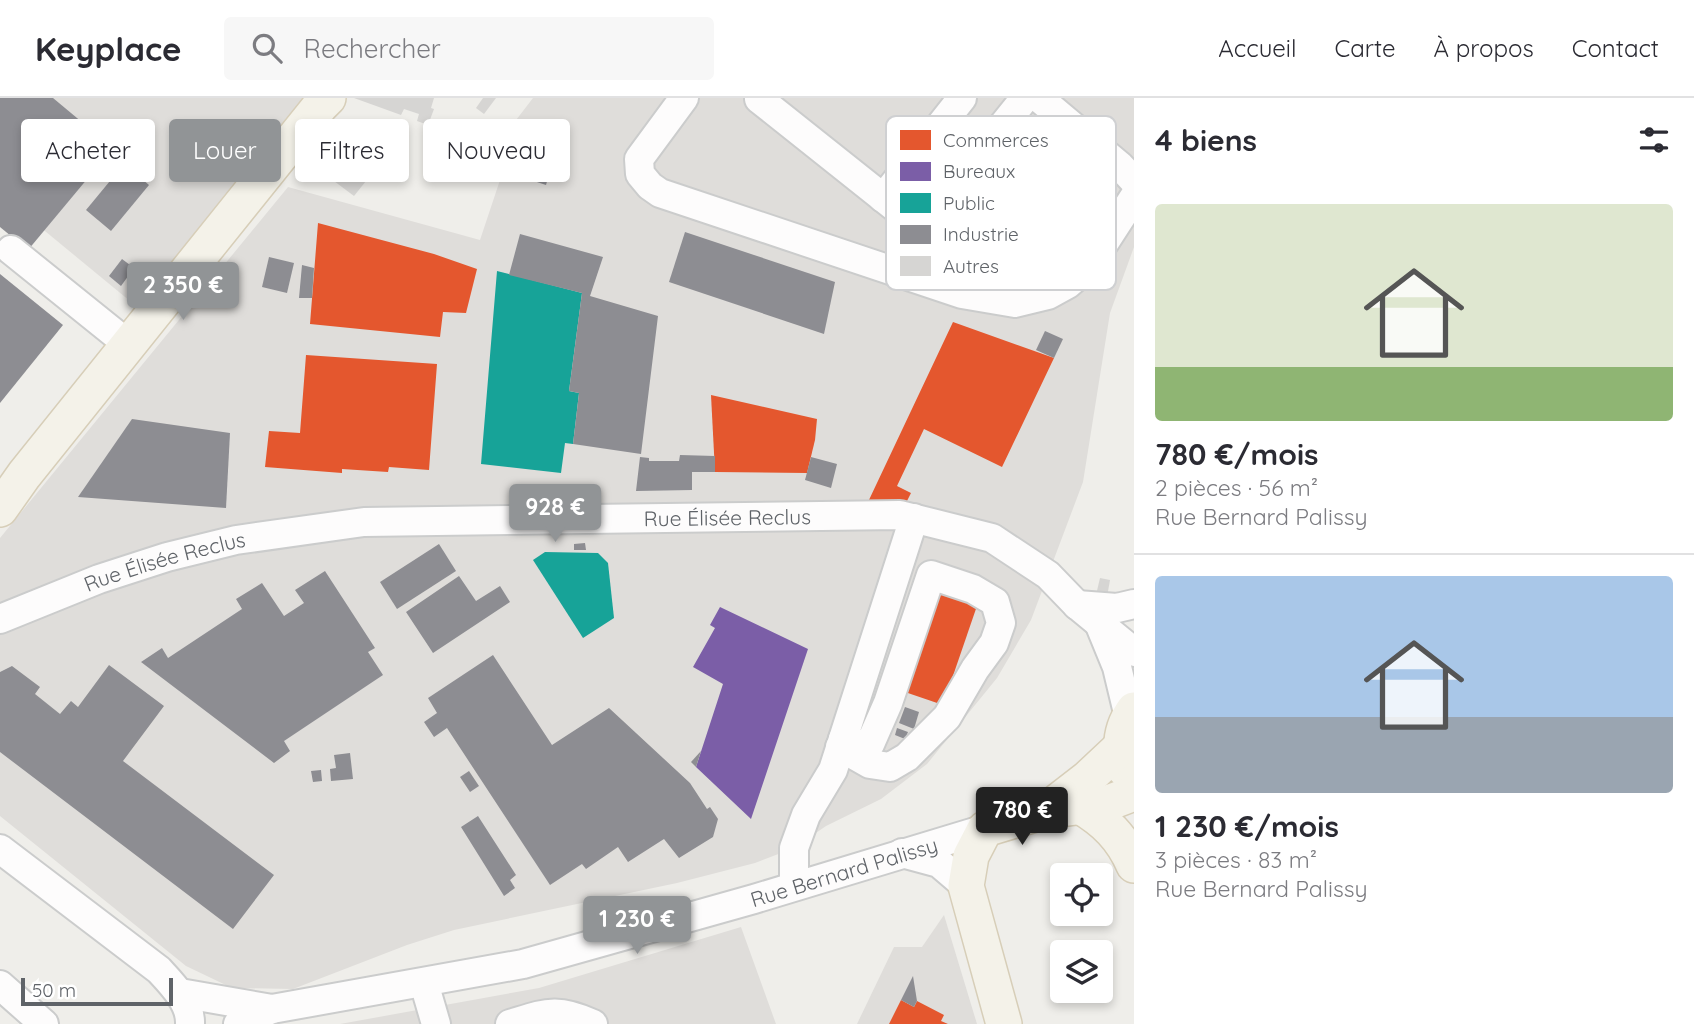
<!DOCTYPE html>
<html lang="fr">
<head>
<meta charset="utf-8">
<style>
  :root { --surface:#fff; --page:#f7f7f7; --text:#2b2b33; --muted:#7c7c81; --line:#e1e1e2; --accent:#919496 }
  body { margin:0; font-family:Quicksand,sans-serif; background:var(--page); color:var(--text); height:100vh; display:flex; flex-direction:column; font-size:26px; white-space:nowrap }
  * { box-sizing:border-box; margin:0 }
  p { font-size:23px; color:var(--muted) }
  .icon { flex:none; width:38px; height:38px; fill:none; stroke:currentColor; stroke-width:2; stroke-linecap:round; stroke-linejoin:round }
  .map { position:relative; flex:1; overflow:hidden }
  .drawer { display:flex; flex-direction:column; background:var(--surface); width:560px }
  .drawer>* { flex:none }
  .hud { position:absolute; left:21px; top:21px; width:665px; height:63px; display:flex; gap:14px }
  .controls { position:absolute; left:1050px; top:765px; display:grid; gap:14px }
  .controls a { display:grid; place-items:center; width:63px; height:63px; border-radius:7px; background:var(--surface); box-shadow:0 4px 10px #0003; font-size:35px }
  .scale { position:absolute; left:21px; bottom:18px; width:152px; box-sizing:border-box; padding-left:7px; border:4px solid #5f6368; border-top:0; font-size:19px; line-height:24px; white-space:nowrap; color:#5f6368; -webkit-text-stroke:5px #fff; paint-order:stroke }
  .price { position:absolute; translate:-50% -60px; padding:0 16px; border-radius:7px; background:var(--accent); color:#fff; font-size:23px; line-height:46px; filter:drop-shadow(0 2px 4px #0008) }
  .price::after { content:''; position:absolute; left:50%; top:42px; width:21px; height:16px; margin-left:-10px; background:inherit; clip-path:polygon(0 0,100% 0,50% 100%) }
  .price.selected { background:#222; color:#fff }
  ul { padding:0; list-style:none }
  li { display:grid; align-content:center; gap:14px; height:371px; padding:0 21px }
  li+li { border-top:2px solid var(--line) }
  li span { display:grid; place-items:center; height:217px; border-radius:7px; color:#555 }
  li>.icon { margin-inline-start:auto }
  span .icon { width:126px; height:126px; fill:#fffc; stroke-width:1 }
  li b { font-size:30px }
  h2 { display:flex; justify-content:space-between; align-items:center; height:84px; padding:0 21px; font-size:30px }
  .pill { padding:0 24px; border-radius:7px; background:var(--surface); box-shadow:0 4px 10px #0003; font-size:24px; line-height:63px }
  .pill.selected { background:var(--accent); color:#fff }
  header { display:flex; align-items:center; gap:42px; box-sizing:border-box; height:98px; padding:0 35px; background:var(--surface); border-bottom:2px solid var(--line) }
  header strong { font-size:33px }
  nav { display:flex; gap:38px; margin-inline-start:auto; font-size:24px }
  .search { width:490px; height:63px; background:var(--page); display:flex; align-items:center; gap:18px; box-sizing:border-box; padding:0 24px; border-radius:7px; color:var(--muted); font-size:26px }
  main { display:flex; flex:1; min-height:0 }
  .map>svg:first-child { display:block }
  .industrial { fill:#dfddda }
  .shops { fill:#e4572e }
  .offices { fill:#7b5ea7 }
  .public { fill:#17a398 }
  .industry { fill:#8d8d92 }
  .building { fill:#d6d5d3 }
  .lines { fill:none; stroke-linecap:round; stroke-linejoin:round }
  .minor-casing { stroke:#cbcccc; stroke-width:32 }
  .major-casing { stroke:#d7ceb8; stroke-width:38 }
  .minor { stroke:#fdfcfc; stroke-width:28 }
  .major { stroke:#f4f2e9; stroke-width:35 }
  .labels { text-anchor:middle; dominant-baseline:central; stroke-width:7; stroke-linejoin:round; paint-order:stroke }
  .street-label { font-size:21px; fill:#5f6368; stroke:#fff }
  .key { fill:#fff; stroke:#cfd0d2; stroke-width:2 }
  .key-label { font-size:19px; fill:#5f6368 }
</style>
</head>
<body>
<header>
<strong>Keyplace</strong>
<div class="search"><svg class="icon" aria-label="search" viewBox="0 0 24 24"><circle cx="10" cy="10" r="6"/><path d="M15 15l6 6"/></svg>Rechercher</div>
<nav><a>Accueil</a><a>Carte</a><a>À propos</a><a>Contact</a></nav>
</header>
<main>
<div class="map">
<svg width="1134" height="926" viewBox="0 0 1134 926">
  <rect width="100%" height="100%" fill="#efeeea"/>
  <g class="industrial">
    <polygon points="0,0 333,0 153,222 0,96"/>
    <polygon points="533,0 1134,0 1134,149 1110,215 1083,384 1031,522 997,580 927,666 881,701 826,728 794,750 755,765 677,785 454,832 407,847 293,891 232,890 186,868 0,718 0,440 288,89 480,142 503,73 483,65"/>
    <polygon points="944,817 977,926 857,926 894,849 922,849"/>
    <polygon points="741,829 776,926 340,926 539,890"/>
  </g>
  <g class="shops">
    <polygon points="318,125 434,156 477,171 466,215 443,214 440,239 310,226"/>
    <polygon points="953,224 1054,260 1002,369 924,331 897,388 911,395 907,403 868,404"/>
    <polygon points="306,257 437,266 429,372 389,369 388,374 342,371 342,375 265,369 269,333 300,335"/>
    <polygon points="711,297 817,321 815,342 807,375 715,374"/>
    <polygon points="938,488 979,502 943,607 902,593"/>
    <polygon points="901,902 914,909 917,903 944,917 941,923 948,926 889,926"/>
  </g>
  <polygon class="offices" points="720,509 808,551 751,721 696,669 723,586 693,569 715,530 710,527"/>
  <g class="public">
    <polygon points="497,173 582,195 569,293 579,295 573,346 565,345 561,375 481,366"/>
    <polygon points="545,454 598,455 608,465 614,520 583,540 533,462"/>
  </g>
  <g class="industry">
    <polygon points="0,0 53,0 113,50 28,152 0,129"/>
    <polygon points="531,26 568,54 548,80 546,87 497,71"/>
    <polygon points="124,66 149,87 111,133 86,112"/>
    <polygon points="685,134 835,184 824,236 669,184"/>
    <polygon points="520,136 603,159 590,198 658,218 641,356 573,346 579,295 569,293 582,195 509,177"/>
    <polygon points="269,159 294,165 287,195 262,189"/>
    <polygon points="122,161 134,170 121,188 109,178"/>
    <polygon points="302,167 314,170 312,200 299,200"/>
    <polygon points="0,176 63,227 0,305"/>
    <polygon points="1045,233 1063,241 1054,260 1036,252"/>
    <polygon points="132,321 230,335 226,410 78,399"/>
    <polygon points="680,357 715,358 715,374 692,374 692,392 636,393 640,359 649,360 649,363 679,363"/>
    <polygon points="811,359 837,366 831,390 805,382"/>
    <polygon points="585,445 586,452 574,452 574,446"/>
    <polygon points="439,446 456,473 397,511 380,484"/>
    <polygon points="325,473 375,550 368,554 383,577 284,643 290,653 274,665 141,564 162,550 168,560 242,511 236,501 262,485 284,518 304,505 295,492"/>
    <polygon points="459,478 476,503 500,488 510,504 433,555 406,514"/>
    <polygon points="493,557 552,647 609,610 690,685 707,711 710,709 718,721 713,739 679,760 664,741 628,764 618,749 586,771 582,766 550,787 447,630 434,639 424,624 437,615 428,600"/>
    <polygon points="109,567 164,608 123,663 274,777 233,831 0,654 0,574 12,568 40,589 35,596 60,616 71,603 78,609"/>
    <polygon points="905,609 919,614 914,631 899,625"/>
    <polygon points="897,630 908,634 905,641 895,637"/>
    <polygon points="701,653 696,669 691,664"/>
    <polygon points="350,655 353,681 331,683 330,671 336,670 334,657"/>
    <polygon points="321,672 322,683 313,684 311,673"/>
    <polygon points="469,673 479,688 470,694 460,679"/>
    <polygon points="478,718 516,777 510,782 515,790 504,798 461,729"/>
    <polygon points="913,878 917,903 914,909 901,902"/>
  </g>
  <g class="building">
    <polygon points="354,0 434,0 431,10 434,11 428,27 417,23 419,16 404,11 401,17"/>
    <polygon points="483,0 496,0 484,16 476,10"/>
    <polygon points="366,35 390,53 354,98 330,80"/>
    <polygon points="1100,480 1110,482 1107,499 1096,497"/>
  </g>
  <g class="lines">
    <defs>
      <g id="minor">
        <polyline points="684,0 639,61 640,76 650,88 660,95 962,196 1015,205 1048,197 1068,186 1090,167 1134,99"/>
        <polyline points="1039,0 1120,68 1134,83"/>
        <polyline points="759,1 1014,204"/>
        <polyline points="883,100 962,0"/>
        <polyline points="920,130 1025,0"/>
        <polyline points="11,152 129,247"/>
        <polyline points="1077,507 1117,510 1134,506"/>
        <path id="s1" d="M0,521l99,-40 68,-22 69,-17 128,-18 536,-7 92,23 56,37 29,30 57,47"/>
        <polyline points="1101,530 1117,569 1129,619"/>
        <polyline points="840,649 870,666 890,669 907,659 947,619 975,571 994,545 1001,525 995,504 973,491 931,477 888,605 870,646 853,646 843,641"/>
        <path d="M0,751l159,121c13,14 32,33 31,54"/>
        <polyline points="902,755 939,765 966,788"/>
        <polyline points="794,787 794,750 806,717 833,672 914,420"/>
        <polyline points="424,885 436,926"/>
        <polyline points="0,887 44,926"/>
        <polyline points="180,895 272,911"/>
        <path id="s2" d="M238,926l34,-15 251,-45 231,-65 231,-70"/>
        <path d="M510,926c36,-11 47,-17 83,0"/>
      </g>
      <g id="major">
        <polyline points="0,411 24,377 320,8 328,0"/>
        <path d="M1125,671c-6,-21 -4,-41 9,-59"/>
        <path d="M1080,708c25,15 42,31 54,59"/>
        <polyline points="1048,711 1088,680 1121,649"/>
        <polyline points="1004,926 966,788 971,758 985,731 1045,713 1108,705 1134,695"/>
      </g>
    </defs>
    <use href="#minor" class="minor-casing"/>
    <use href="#major" class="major-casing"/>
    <use href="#minor" class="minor"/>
    <use href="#major" class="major"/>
  </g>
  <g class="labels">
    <g class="street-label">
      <text stroke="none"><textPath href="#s1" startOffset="742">Rue Élisée Reclus</textPath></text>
      <text stroke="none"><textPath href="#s1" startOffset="175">Rue Élisée Reclus</textPath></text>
      <text stroke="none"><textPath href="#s2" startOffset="626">Rue Bernard Palissy</textPath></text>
    </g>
  </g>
  <rect x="886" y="18" width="230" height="174" rx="10" class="key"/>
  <rect x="900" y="32" width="31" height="20" fill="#e4572e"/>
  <rect x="900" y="64" width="31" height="19" fill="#7b5ea7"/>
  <rect x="900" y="95" width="31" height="20" fill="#17a398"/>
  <rect x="900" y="127" width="31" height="19" fill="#8d8d92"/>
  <rect x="900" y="158" width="31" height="20" fill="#d6d5d3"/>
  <g class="key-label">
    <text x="943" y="49">Commerces</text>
    <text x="943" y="80">Bureaux</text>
    <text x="943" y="112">Public</text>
    <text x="943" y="143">Industrie</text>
    <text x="943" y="175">Autres</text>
  </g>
</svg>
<div class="controls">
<a><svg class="icon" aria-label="locate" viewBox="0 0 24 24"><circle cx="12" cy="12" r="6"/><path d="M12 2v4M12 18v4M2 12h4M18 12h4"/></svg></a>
<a><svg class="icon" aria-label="layers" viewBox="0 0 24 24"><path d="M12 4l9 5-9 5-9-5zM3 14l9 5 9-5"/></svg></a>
</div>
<div class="scale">50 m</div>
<b class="price" style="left:183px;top:224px">2 350 €</b>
<b class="price" style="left:555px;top:446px">928 €</b>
<b class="price selected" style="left:1022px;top:749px">780 €</b>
<b class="price" style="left:637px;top:858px">1 230 €</b>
<div class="hud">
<a class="pill">Acheter</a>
<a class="pill selected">Louer</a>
<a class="pill">Filtres</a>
<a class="pill">Nouveau</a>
</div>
</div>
<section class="drawer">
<h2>4 biens<svg class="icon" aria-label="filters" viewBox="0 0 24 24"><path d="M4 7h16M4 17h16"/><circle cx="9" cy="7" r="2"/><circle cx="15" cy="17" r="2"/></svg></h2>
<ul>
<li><span style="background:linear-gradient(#dfe7d0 75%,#8fb573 0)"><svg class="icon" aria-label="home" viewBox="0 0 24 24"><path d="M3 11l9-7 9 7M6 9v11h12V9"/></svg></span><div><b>780 €/mois</b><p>2 pièces · 56 m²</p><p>Rue Bernard Palissy</p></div></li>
<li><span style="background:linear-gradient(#a9c7e8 65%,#9aa5b1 0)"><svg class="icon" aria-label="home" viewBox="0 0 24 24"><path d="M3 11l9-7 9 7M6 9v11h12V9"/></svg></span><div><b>1 230 €/mois</b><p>3 pièces · 83 m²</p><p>Rue Bernard Palissy</p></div></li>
</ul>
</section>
</main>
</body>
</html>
